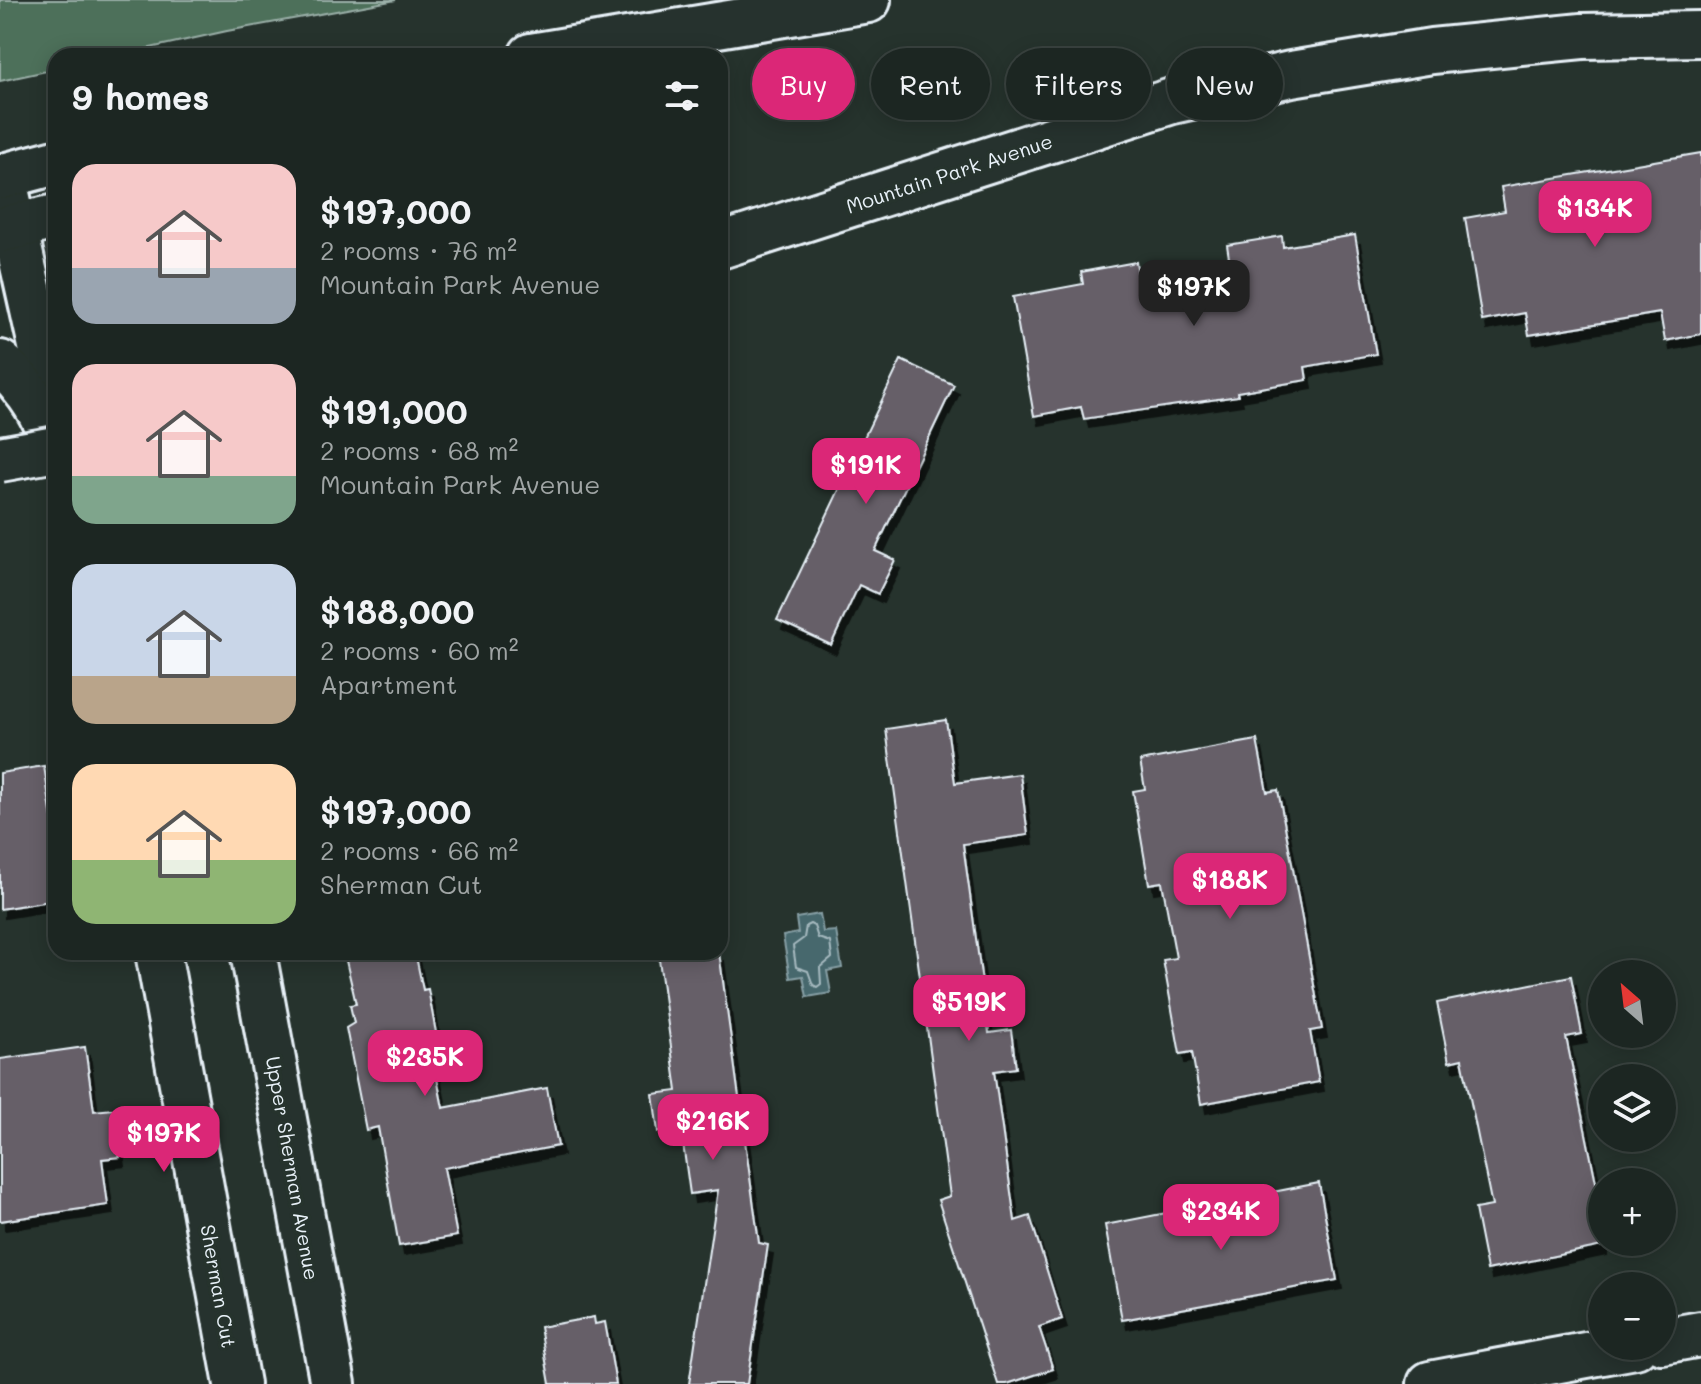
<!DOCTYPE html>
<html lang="en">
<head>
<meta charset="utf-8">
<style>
  :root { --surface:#1c2622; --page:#29322f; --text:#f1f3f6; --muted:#a0a5a5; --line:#3a4340; --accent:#db2777 }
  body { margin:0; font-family:Mali,sans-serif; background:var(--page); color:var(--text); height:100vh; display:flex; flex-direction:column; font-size:30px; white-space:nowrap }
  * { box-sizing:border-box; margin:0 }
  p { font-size:26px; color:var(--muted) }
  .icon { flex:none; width:44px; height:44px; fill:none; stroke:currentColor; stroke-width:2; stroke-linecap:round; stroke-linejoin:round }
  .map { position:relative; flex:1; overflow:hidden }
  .sheet { position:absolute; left:48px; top:48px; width:680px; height:912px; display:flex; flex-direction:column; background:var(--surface); border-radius:24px; box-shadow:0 4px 20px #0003,0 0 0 2px var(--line) }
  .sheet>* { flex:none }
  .banner { position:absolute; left:752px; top:48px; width:760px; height:72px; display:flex; gap:16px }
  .needle { width:52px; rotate:332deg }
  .buttons { position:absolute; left:1588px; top:960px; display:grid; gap:16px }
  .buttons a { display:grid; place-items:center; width:88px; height:88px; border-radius:50%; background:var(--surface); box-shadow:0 4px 20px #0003,0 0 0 2px var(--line); font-size:40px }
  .price { position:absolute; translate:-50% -68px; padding:0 18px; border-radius:16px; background:var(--accent); color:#fff; font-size:26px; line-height:52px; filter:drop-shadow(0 2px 4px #0008) }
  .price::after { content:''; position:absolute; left:50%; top:48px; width:24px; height:18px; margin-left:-12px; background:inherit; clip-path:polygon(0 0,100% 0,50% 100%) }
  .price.selected { background:#222; color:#fff }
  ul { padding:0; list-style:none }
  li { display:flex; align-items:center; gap:24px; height:200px; padding:0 24px }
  li span { display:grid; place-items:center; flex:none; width:224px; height:160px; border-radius:24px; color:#555 }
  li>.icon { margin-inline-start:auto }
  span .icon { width:96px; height:96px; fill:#fffc; stroke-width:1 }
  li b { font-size:34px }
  h2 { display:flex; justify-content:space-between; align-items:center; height:96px; padding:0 24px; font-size:34px }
  .pill { padding:0 28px; border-radius:36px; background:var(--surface); box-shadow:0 4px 20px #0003,0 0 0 2px var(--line); font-size:28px; line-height:72px }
  .pill.selected { background:var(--accent); color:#fff }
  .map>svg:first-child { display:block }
  .green { fill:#4e705a; stroke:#9bb0a9; stroke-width:2 }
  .water { fill:#46686d; stroke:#879fa5; stroke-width:2 }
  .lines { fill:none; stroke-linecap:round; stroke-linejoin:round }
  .shore { stroke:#a7bac0; stroke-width:2 }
  .building { fill:#665f68; stroke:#e8f1f8; stroke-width:2; filter:url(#shadow) }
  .minor-casing { stroke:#e8f1f8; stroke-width:50 }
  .secondary-casing { stroke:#e8f1f8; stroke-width:50 }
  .minor { stroke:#26332d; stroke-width:44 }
  .secondary { stroke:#26332d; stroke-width:44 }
  .minor-bridge-casing { stroke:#e8f1f8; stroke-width:50; stroke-linecap:butt }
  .minor-bridge { stroke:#26332d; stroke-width:44 }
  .labels { text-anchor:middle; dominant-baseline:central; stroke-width:7; stroke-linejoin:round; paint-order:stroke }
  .street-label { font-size:20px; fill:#e8f1f8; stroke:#26332d }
</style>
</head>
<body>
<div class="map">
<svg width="1701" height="1384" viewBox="0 0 1701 1384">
  <defs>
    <filter id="shadow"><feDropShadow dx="5" dy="9" stdDeviation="0" flood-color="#0009"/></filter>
  </defs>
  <rect width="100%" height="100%" fill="#26332d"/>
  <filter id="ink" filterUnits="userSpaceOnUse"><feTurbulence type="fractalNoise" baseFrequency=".0125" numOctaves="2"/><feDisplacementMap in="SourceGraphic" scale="16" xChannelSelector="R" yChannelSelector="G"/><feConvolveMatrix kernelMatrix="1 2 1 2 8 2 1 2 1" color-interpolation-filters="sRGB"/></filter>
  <g filter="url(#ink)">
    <polygon class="green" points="0,0 396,0 227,31 114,56 56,56 56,69 0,81"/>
    <polygon class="water" points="820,914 823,932 836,931 842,968 827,971 831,993 807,997 803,976 790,978 783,936 798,933 796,918"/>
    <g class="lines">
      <polygon class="shore" points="810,924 814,926 818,938 830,942 832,958 820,968 821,984 817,987 813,985 808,971 796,967 793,946 804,938 806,926"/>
    </g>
    <g class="building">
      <polygon points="1701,153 1701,334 1665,341 1660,313 1529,335 1525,313 1482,321 1465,218 1505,211 1501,187"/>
      <polygon points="1355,235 1376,354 1305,367 1307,380 1237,392 1238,396 1084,419 1081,407 1034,416 1013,297 1083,284 1081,272 1136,262 1138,274 1229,258 1227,245 1282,236 1283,247"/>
      <polygon points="901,360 954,385 875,551 895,560 878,594 859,585 831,645 777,620"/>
      <polygon points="946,720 955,783 1020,774 1028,835 963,844 989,1033 1011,1030 1016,1068 994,1071 1015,1221 1030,1216 1062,1319 1039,1327 1053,1369 1007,1384 998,1384 938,1200 950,1196 886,729"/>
      <polygon points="1257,740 1267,792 1278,790 1291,858 1322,1029 1310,1031 1319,1082 1201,1104 1192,1052 1180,1054 1163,960 1176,958 1162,882 1149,884 1133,791 1145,789 1140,761"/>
      <polygon points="44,766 56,845 56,900 0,909 0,773"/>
      <polygon points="344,952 415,952 423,990 428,989 436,1033 428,1034 443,1108 547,1088 558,1146 444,1168 457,1236 399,1246 378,1127 366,1130 346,1028 354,1023 350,1005 356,1004"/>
      <polygon points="658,952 719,952 759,1243 768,1245 747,1384 689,1384 718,1190 690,1194 681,1129 658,1132 653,1094 677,1091"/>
      <polygon points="1571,976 1582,1034 1566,1037 1597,1187 1602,1186 1602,1246 1487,1270 1475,1209 1492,1206 1462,1059 1449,1062 1437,1003"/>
      <polygon points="85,1047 94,1111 113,1109 120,1157 102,1159 108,1205 0,1221 0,1059"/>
      <polygon points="1319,1183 1337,1280 1122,1320 1105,1225"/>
      <polygon points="594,1317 595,1324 605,1322 616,1384 550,1384 540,1327"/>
    </g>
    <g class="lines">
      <defs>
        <g id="minor">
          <polyline points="720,246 1172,101 1291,74 1432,51 1582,36 1701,34"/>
          <polyline points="253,952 333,1384"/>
        </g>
        <g id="secondary">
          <polyline points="531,56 868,0"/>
          <polyline points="3,176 56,413"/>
          <polyline points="0,177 56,162"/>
          <polyline points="0,230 56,217"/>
          <path d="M0,363c21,18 40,43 49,69"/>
          <polyline points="158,952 237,1384"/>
          <polyline points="1662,1341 1701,1334"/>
          <polyline points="1430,1384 1635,1346"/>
        </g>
      </defs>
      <use href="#minor" class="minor-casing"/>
      <use href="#secondary" class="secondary-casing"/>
      <use href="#minor" class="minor"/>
      <use href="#secondary" class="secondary"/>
      <defs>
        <polyline id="minor-bridge" points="0,459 56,449"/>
      </defs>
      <use href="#minor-bridge" class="minor-bridge-casing"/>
      <use href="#minor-bridge" class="minor-bridge"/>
    </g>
  </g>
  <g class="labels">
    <g class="street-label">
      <text transform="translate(949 173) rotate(-18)">Mountain Park Avenue</text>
      <text transform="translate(293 1168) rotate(80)">Upper Sherman Avenue</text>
      <text transform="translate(219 1286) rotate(80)">Sherman Cut</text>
    </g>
  </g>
</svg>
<div class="buttons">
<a><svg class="needle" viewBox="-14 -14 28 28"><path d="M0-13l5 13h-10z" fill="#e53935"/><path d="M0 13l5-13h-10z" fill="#a0a5a5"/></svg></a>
<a><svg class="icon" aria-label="layers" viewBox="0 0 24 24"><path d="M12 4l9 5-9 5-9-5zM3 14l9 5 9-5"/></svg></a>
<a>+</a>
<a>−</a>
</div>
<b class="price" style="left:1595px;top:249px">$134K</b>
<b class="price selected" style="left:1194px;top:328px">$197K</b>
<b class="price" style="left:866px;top:506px">$191K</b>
<b class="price" style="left:1230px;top:921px">$188K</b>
<b class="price" style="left:969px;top:1043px">$519K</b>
<b class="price" style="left:425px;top:1098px">$235K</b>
<b class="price" style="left:713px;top:1162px">$216K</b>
<b class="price" style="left:164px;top:1174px">$197K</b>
<b class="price" style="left:1221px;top:1252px">$234K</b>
<div class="banner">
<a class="pill selected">Buy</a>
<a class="pill">Rent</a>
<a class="pill">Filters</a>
<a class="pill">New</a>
</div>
<section class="sheet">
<h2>9 homes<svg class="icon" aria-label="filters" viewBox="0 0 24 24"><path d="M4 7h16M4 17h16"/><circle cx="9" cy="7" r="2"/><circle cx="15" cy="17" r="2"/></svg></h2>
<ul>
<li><span style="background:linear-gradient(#f6c9c9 65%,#9aa5b1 0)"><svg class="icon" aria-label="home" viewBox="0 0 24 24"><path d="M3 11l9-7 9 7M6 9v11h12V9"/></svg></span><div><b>$197,000</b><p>2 rooms · 76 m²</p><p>Mountain Park Avenue</p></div></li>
<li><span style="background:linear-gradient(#f6c9c9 70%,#7fa58c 0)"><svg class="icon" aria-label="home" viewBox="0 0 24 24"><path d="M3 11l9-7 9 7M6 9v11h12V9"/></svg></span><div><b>$191,000</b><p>2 rooms · 68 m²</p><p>Mountain Park Avenue</p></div></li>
<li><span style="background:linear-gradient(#c9d6e8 70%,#b9a48a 0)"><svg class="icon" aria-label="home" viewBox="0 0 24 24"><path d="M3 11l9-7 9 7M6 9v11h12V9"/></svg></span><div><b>$188,000</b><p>2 rooms · 60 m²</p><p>Apartment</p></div></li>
<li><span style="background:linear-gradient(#ffd9b3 60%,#8fb573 0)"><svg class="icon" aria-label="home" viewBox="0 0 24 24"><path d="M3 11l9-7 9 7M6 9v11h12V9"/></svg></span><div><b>$197,000</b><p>2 rooms · 66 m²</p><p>Sherman Cut</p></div></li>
</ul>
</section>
</div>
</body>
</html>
